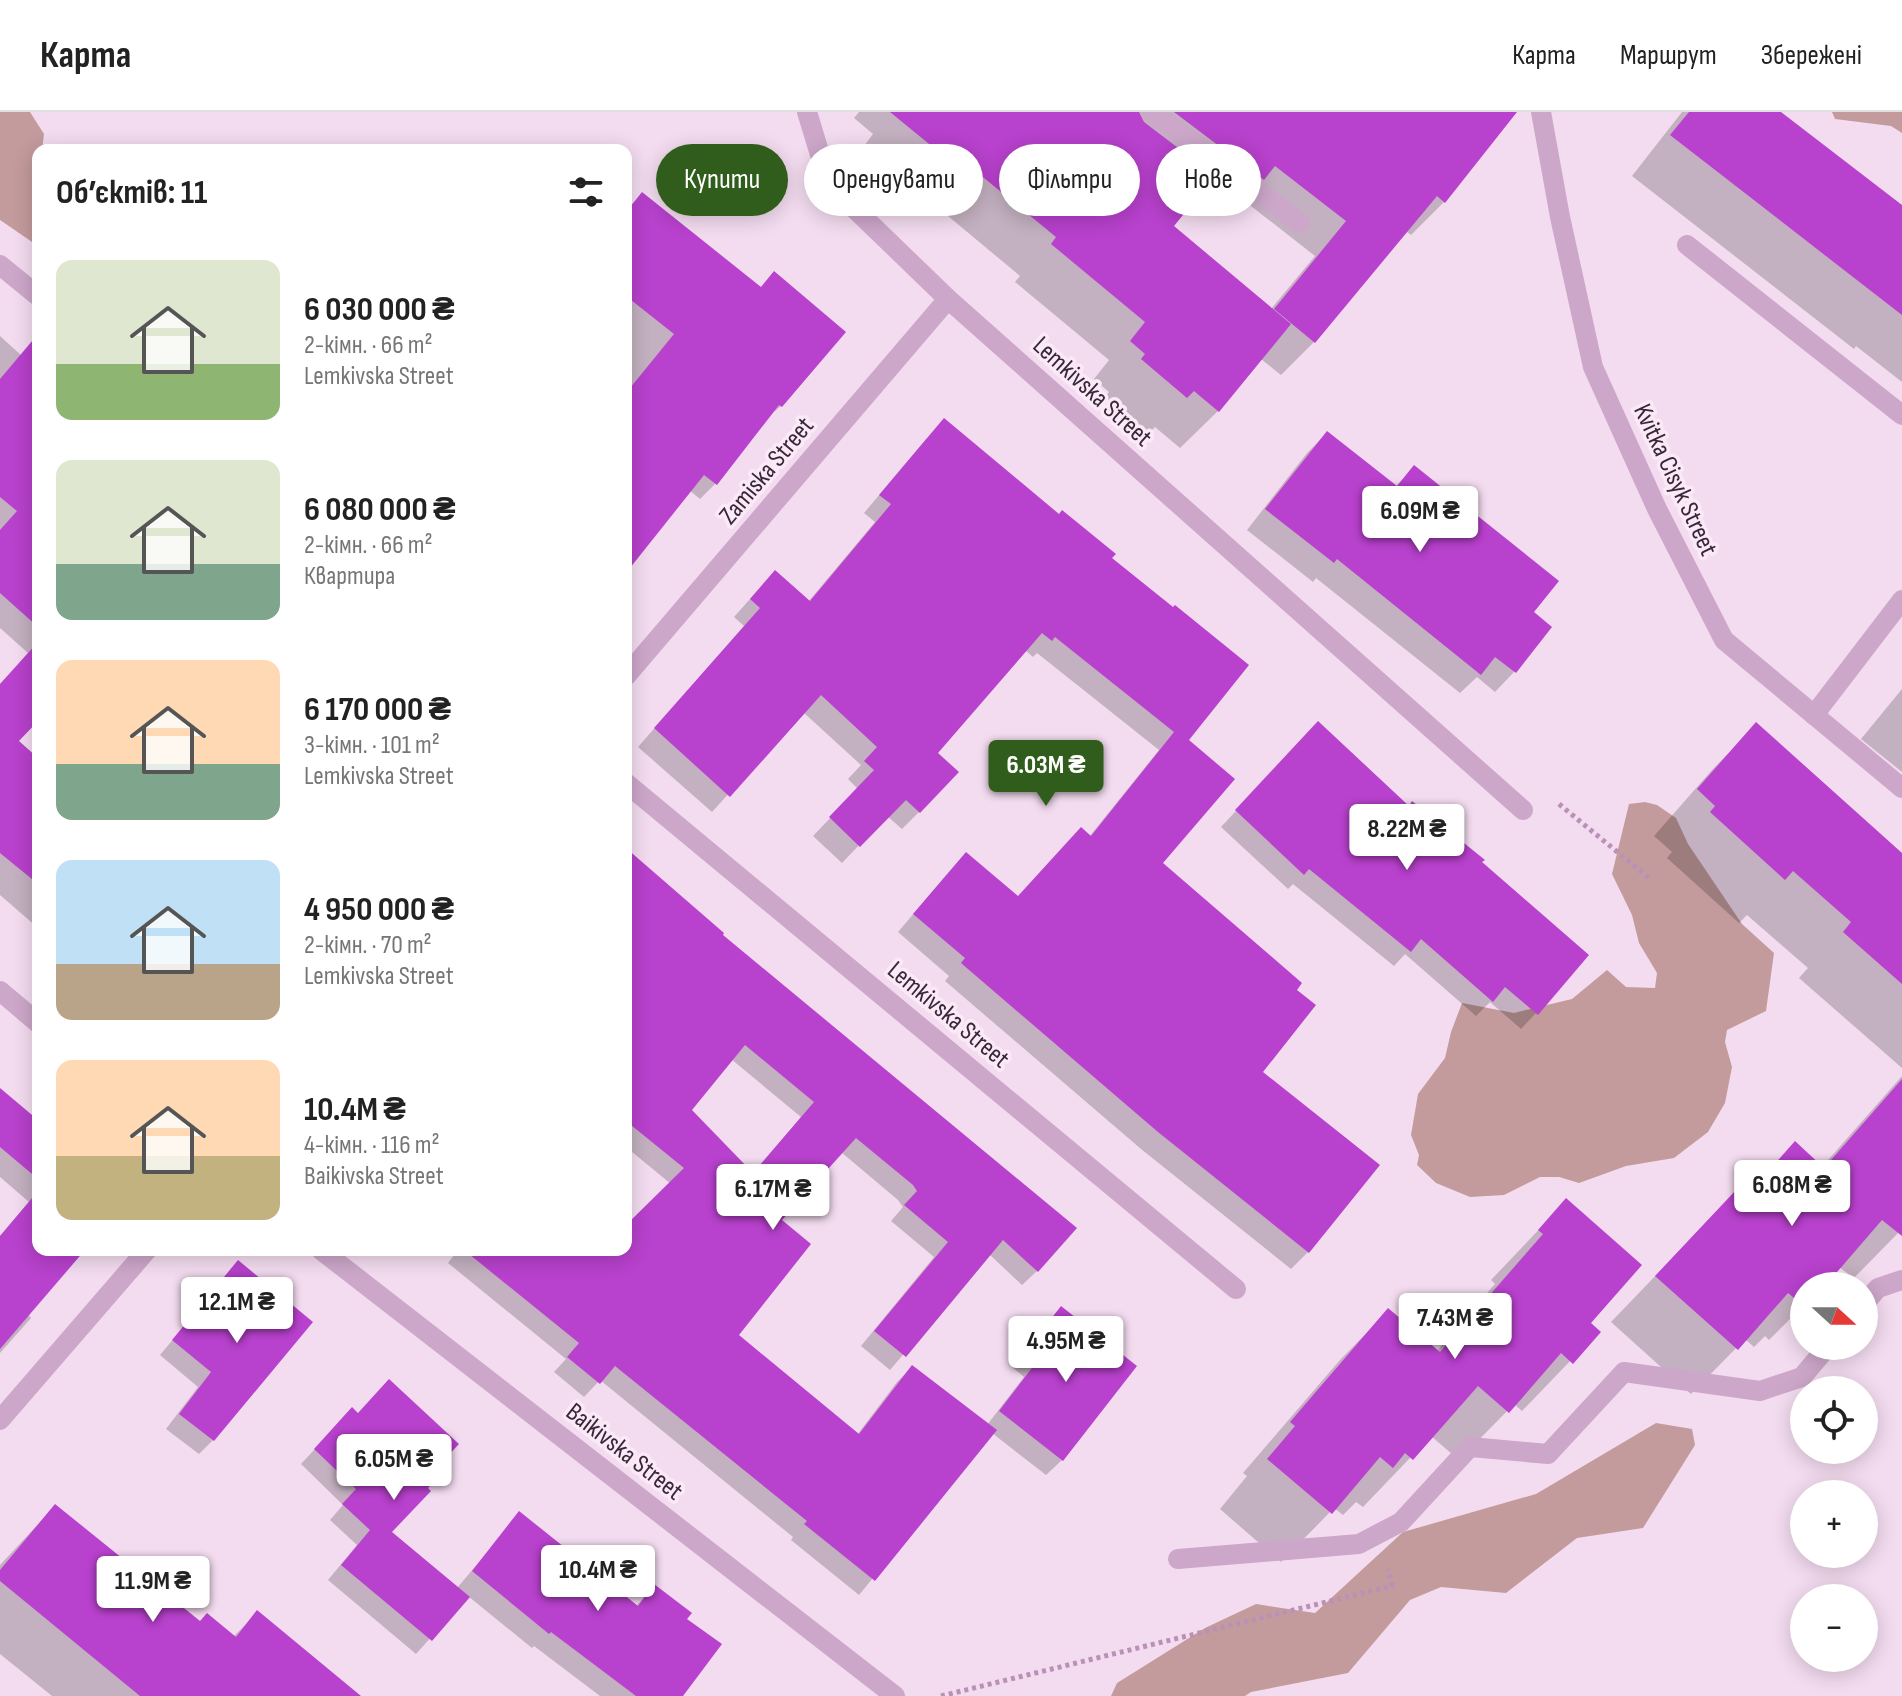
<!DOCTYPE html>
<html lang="uk">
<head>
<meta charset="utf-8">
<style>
  :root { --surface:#fff; --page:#f2f2f2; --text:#222; --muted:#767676; --line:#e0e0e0; --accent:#305d1b }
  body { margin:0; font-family:"Sofia Sans Condensed",sans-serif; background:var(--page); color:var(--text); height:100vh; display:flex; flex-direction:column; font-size:30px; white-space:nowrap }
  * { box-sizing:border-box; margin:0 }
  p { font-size:26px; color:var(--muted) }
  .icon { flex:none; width:44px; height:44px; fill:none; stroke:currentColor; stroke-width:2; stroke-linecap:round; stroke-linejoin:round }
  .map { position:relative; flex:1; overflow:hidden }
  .panel { position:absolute; left:32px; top:32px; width:600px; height:1112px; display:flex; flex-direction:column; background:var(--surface); border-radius:16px; box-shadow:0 4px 20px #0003 }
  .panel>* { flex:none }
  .banner { position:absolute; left:656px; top:32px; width:760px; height:72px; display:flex; gap:16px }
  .needle { width:52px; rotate:111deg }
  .controls { position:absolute; left:1790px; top:1160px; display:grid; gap:16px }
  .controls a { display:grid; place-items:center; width:88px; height:88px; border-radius:50%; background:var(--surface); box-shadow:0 4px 20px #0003; font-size:40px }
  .price { position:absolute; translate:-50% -68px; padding:0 18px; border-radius:8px; background:#fff; color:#222; font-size:26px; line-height:52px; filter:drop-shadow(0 2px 4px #0008) }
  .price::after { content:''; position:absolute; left:50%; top:48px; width:24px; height:18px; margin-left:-12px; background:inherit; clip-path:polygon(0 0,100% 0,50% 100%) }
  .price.current { background:var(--accent); color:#fff }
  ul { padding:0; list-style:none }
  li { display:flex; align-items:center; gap:24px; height:200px; padding:0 24px }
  li span { display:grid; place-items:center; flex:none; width:224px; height:160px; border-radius:16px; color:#555 }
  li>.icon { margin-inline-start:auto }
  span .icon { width:96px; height:96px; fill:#fffc; stroke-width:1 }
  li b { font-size:34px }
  h2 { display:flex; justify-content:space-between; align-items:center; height:96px; padding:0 24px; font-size:34px }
  .pill { padding:0 28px; border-radius:36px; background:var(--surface); box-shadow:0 4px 20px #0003; font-size:28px; line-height:72px }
  .pill.current { background:var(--accent); color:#fff }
  header { display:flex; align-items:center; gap:48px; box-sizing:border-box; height:112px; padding:0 40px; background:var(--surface); border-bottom:2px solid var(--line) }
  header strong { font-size:38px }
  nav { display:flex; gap:44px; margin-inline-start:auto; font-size:28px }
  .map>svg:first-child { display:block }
  .green { fill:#c49b9d }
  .shadow { fill:#0003; fill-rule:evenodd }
  .building { fill:#b841cd; fill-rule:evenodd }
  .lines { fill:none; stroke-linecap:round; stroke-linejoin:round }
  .path { stroke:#b991b7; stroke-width:5; stroke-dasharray:4 4; stroke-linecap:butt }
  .lane { stroke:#cda7ca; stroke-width:20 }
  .street { stroke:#cda7ca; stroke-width:20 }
  .labels { text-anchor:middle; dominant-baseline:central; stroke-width:7; stroke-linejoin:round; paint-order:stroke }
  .street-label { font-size:26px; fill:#372839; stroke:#fbe9f8 }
</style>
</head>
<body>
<header>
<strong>Карта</strong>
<nav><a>Карта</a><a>Маршрут</a><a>Збережені</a></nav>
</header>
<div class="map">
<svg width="1902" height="1584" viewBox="0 0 1902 1584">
  <rect width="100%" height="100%" fill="#f4dcf0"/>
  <g class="green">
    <polygon points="0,0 30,0 44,22 42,38 38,38 38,134 0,108"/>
    <polygon points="1832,0 1902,0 1902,21 1891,14 1835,7"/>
    <polygon points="1645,690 1657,693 1676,706 1688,732 1742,812 1774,841 1766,899 1727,918 1725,930 1732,955 1725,991 1708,1020 1674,1046 1626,1054 1579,1071 1559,1065 1540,1065 1504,1083 1470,1085 1436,1071 1417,1053 1419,1043 1411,1023 1418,982 1445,946 1451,920 1462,891 1514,901 1572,887 1607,858 1626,875 1655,876 1657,861 1639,831 1632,803 1612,762 1629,692"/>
    <polygon points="1656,1311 1692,1317 1695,1333 1643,1416 1577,1426 1506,1481 1441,1475 1410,1488 1348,1561 1251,1580 1245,1584 1111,1584 1117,1571 1205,1516 1256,1492 1315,1501 1403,1420 1536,1382"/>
  </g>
  <g class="shadow">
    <path d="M859,0h656l-71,90 -33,33 -5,-4 -92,111 -33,33 -20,-16 -43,52 -38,37 -25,-21 -7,7 -43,-37 4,-5 -15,-13 15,-19 -94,-78 5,-6 -96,-80 -7,7 -59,-49 15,-20 -19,-16zM1201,78l28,21 13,-12 73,57 -44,53 -100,-82z"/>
    <polygon points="1682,0 1778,0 1902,96 1902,270 1856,234 1854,237 1632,64"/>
    <polygon points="642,83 759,177 774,162 781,294 764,308 715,372 700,387 689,378 628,455 632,457 626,464 626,100"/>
    <polygon points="0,224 22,244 38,251 38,606 16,629 38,649 38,816 0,783 0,573 28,541 0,516"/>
    <polygon points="1327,321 1395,375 1414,356 1531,500 1550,515 1514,560 1495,580 1477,565 1460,581 1316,466 1313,470 1247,418 1307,341"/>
    <polygon points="927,326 1110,446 1187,628 1161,752 1261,960 1308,1140 1291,1157 1141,1037 945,869 949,864 898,820 949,760 1017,786 1089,725 1159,638 1037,541 1033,545 1025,538 935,641 919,700 902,717 887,704 842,751 813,724 858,677 848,667 861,653 803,600 712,700 638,635 744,514 734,505 758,478 808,490 875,410 864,401"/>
    <polygon points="1902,577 1902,660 1861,627"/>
    <polygon points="1756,613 1902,744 1902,956 1799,866 1808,856 1747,803 1739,811 1667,746 1672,740 1654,724 1712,658"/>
    <polygon points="1303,627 1408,696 1479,751 1536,901 1521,917 1490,890 1476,904 1405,842 1394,854 1293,772 1288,777 1221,715"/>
    <path d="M626,739l94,84 317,336 -15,14 -33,-31 -99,116 -29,-24 73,-89 -43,-36 12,-14 -5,-7 -57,-48 -62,68 -43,115 121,100 40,-53 15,-15 75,58 37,-48 -12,-10 50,-58v151l-16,15 -54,-42 -133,162 -68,-55 2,-3 -193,-157 -16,17 -30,-25 12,-13 -118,-96 10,-13h168v-22l45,-44 -45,-37zM731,947l70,58 -49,58 -63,-65z"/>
    <polygon points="1902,964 1902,1117 1854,1166 1839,1155 1822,1174 1804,1174 1804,1193 1769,1228 1765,1224 1754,1235 1745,1227 1691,1282 1611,1210 1736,1080 1744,1084 1795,1032 1821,1056"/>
    <polygon points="0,978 38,1011 38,1138 83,1138 28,1202 31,1206 0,1241 0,1124 29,1090 0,1065"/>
    <polygon points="1566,1089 1588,1211 1598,1220 1522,1299 1514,1292 1459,1348 1431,1324 1363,1395 1356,1390 1343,1403 1334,1396 1281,1450 1220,1397 1247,1364 1243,1361 1340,1248 1388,1199 1436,1240 1495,1172 1491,1168"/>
    <polygon points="238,1150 213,1328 199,1342 166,1317 198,1275 160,1243"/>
    <polygon points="338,1312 436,1353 389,1420 457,1476 520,1402 635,1495 654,1475 684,1507 680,1584 600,1584 534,1534 532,1536 468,1484 416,1542 328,1468 357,1433 330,1408 343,1393 301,1352"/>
    <polygon points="55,1394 199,1511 233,1525 257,1501 359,1584 52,1584 0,1542 0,1453"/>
  </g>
  <g class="building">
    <polygon points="890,0 1139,0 1144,10 1215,64 1174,114 1291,212 1219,300 1194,279 1187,286 1141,247 1145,242 1130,229 1145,210 1051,132 1056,125 962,48 956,54"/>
    <polygon points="1174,0 1517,0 1445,91 1437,84 1315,231 1274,197 1346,109 1275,54 1264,68"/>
    <polygon points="1689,0 1781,0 1902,93 1902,203 1670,23"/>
    <polygon points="642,80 761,175 774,159 846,220 782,295 779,293 717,373 704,363 626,461 626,281 674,222 626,184 626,100"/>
    <polygon points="38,222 38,515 0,481 0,418 17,399 0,385 0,267"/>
    <polygon points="944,306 1059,402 1062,398 1116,442 1112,446 1173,495 1175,493 1249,553 1189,628 1235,667 1163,751 1302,871 1297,878 1316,893 1263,960 1380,1053 1309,1141 1158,1020 961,851 965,846 913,802 966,740 1018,784 1081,715 1091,724 1174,620 1055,525 1052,529 1042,521 938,641 959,660 920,701 906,688 860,735 829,705 874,658 864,649 877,635 821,583 730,685 654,616 760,496 750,487 775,458 810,489 891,392 879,383"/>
    <polygon points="1327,319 1397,374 1414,353 1559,469 1534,500 1552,515 1516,561 1495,545 1481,563 1337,447 1334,451 1265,397"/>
    <polygon points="38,530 38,609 19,629 38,646 38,772 0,741 0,572"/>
    <polygon points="1318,609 1409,694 1412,689 1485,748 1482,750 1589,843 1538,903 1505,875 1493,890 1421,827 1411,840 1309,757 1304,763 1235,698"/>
    <polygon points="1756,610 1902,741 1902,872 1843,820 1851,810 1793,759 1785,768 1710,700 1715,694 1697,677"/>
    <path d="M626,736l98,85 -1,2 354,293 -39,44 -35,-32 -97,117 -32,-26 74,-89 -44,-37 13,-14 -4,-6 -57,-47 -74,82 29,24 -72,91 120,99 53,-69 85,65 -122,151 -71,-57 3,-3 -192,-155 -15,18 -33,-27 12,-14 -115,-93h162v-25l58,-57 -58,-47zM745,933l69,57 -61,71 -61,-63z"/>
    <polygon points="1902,967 1902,1124 1882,1108 1825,1174 1804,1174 1804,1187 1800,1191 1788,1181 1738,1238 1655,1164 1736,1078 1747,1083 1795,1029 1824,1056"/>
    <polygon points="0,976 38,1008 38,1067 0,1035"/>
    <polygon points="38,1079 38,1138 85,1138 0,1237 0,1124"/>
    <polygon points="1566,1086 1642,1153 1591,1211 1601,1220 1573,1252 1561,1241 1509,1301 1478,1274 1413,1348 1405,1341 1393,1356 1380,1345 1332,1402 1267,1347 1295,1314 1290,1310 1388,1196 1440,1240 1543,1122 1538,1118"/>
    <polygon points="238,1148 313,1210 214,1329 179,1302 211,1260 172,1228"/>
    <polygon points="1061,1194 1137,1254 1063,1349 999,1299 1038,1248 1026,1239"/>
    <polygon points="389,1267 459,1332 439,1353 445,1359 428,1376 431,1379 392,1420 470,1485 432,1529 341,1453 370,1418 342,1392 356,1377 314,1337 352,1295 358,1301"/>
    <polygon points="55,1392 200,1509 207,1501 236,1525 257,1498 361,1584 140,1584 0,1469 0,1458"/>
    <polygon points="519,1399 638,1494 654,1472 692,1501 687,1507 722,1532 683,1584 636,1584 551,1520 549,1522 472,1459"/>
  </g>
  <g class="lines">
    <g class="path">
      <polyline points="1559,692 1649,766"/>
      <polyline points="941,1584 1392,1474 1388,1457"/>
    </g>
    <g class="lane">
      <polyline points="1152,0 1300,111"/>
      <polyline points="1687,133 1902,303"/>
      <polyline points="1814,603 1902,488"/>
      <polyline points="1864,1192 1878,1176 1902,1168"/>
      <polyline points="1178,1447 1359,1432 1401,1410 1470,1335 1548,1342 1624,1260 1760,1279 1802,1265 1828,1234"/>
    </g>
    <g class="street">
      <polyline points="807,0 829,72 948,187 1523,698"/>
      <polyline points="1541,0 1560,105 1593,255 1657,397 1724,528 1902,676"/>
      <polyline points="0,153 38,184"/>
      <polyline points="626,564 948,187"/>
      <polyline points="626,671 1236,1177"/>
      <polyline points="0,879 38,911"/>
      <polyline points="321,1138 895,1584"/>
      <polyline points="0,1308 147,1138"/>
    </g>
  </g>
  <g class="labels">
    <g class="street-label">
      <text transform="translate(1092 280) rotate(42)">Lemkivska Street</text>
      <text transform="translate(767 359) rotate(-50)">Zamiska Street</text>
      <text transform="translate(1675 368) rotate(65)">Kvitka Cisyk Street</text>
      <text transform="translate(948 903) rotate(40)">Lemkivska Street</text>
      <text transform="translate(624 1340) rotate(38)">Baikivska Street</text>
    </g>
  </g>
</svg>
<div class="controls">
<a><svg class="needle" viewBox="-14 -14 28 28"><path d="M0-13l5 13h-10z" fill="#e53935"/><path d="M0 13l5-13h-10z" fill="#767676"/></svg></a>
<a><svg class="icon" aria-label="locate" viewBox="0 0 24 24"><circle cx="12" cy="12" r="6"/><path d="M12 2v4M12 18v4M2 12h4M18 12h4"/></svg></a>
<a>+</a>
<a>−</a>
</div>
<b class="price" style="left:1420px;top:442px">6.09M ₴</b>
<b class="price current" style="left:1046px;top:696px">6.03M ₴</b>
<b class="price" style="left:1407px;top:760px">8.22M ₴</b>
<b class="price" style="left:1792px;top:1116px">6.08M ₴</b>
<b class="price" style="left:773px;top:1120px">6.17M ₴</b>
<b class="price" style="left:237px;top:1233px">12.1M ₴</b>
<b class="price" style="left:1455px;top:1249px">7.43M ₴</b>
<b class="price" style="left:1066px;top:1272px">4.95M ₴</b>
<b class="price" style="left:394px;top:1390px">6.05M ₴</b>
<b class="price" style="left:598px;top:1501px">10.4M ₴</b>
<b class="price" style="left:153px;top:1512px">11.9M ₴</b>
<div class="banner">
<a class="pill current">Купити</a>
<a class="pill">Орендувати</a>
<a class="pill">Фільтри</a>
<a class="pill">Нове</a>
</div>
<section class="panel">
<h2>Об’єктів: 11<svg class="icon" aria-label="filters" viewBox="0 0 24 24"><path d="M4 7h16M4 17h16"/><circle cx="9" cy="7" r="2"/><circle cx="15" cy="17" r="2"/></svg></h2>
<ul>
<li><span style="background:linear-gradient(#dfe7d0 65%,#8fb573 0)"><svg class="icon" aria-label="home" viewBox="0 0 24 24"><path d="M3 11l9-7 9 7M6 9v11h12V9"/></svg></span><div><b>6 030 000 ₴</b><p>2-кімн. · 66 m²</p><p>Lemkivska Street</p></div></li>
<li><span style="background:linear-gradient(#dfe7d0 65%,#7fa58c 0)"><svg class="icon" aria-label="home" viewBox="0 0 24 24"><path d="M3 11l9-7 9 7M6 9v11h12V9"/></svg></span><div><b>6 080 000 ₴</b><p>2-кімн. · 66 m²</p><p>Квартира</p></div></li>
<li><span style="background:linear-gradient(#ffd9b3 65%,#7fa58c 0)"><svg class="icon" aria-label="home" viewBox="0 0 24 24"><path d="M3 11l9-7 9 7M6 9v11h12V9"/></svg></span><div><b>6 170 000 ₴</b><p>3-кімн. · 101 m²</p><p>Lemkivska Street</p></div></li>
<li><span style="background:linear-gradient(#bfe0f5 65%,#b9a48a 0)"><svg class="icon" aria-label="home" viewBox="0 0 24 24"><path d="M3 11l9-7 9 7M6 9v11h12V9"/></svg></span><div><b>4 950 000 ₴</b><p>2-кімн. · 70 m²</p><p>Lemkivska Street</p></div></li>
<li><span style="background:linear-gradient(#ffd9b3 60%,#c2b280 0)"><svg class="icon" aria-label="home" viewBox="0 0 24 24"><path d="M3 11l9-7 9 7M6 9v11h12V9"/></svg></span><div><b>10.4M ₴</b><p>4-кімн. · 116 m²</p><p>Baikivska Street</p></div></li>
</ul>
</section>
</div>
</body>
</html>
